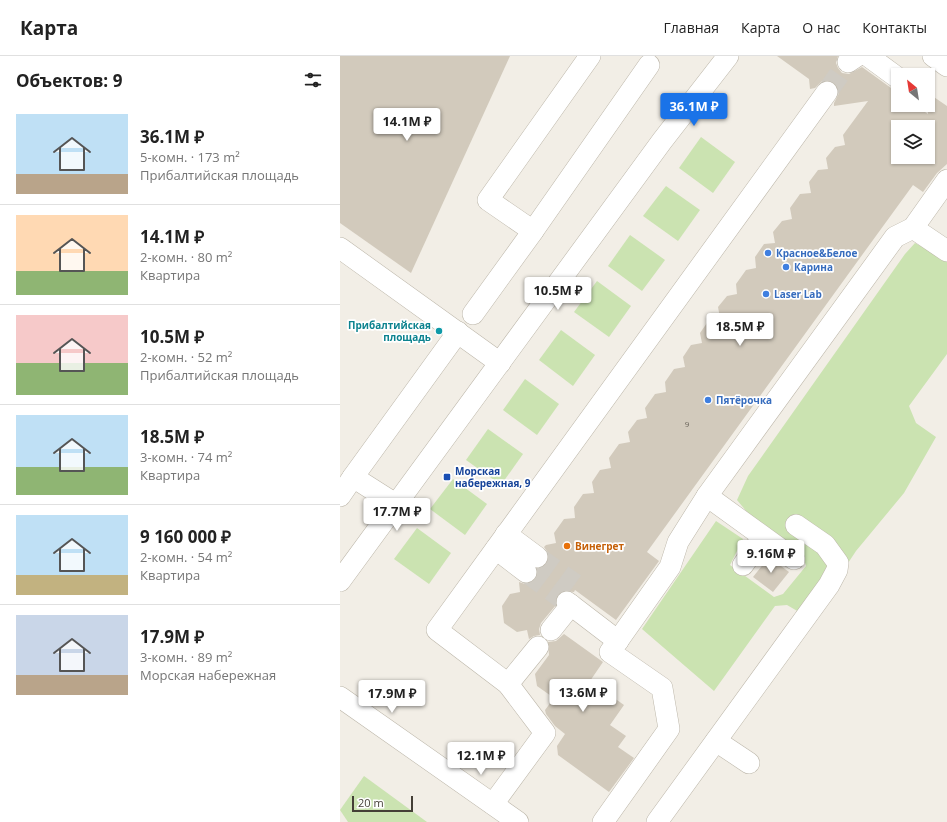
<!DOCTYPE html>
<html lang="ru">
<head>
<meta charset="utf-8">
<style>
  :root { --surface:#fff; --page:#f6f6f6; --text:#222; --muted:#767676; --line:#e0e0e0; --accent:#1a73e8 }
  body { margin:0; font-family:"Open Sans",sans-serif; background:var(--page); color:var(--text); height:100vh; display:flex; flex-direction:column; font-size:15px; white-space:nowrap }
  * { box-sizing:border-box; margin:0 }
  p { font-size:13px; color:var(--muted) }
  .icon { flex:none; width:22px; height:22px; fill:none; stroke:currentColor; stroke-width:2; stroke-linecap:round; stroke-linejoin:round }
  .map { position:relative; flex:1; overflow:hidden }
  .drawer { display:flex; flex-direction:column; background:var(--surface); width:340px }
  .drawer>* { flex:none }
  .needle { width:26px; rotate:330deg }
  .tools { position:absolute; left:551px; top:12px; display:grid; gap:8px }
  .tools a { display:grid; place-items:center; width:44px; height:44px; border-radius:0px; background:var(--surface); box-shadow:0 1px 3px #0004; font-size:20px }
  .scale { position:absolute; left:12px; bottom:10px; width:61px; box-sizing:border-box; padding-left:4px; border:2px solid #443f36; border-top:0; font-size:11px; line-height:14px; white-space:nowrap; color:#443f36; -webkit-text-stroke:3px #fff; paint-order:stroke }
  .price { position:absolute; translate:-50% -34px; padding:0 9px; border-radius:4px; background:#fff; color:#222; font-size:13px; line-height:26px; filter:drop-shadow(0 1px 2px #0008) }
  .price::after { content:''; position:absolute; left:50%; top:24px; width:12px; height:9px; margin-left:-6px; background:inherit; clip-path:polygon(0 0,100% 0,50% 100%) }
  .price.active { background:var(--accent); color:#fff }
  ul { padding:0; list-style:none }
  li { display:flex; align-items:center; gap:12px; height:100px; padding:0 16px }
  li+li { border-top:1px solid var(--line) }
  li span { display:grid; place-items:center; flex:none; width:112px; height:80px; border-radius:0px; color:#555 }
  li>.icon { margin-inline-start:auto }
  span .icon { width:48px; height:48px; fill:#fffc; stroke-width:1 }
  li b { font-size:17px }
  h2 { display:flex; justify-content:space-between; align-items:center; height:48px; padding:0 16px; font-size:17px }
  header { display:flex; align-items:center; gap:24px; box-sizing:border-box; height:56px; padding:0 20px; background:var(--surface); border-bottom:1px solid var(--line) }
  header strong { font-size:19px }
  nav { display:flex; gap:22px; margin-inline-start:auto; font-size:14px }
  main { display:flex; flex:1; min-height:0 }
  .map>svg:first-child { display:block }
  .green { fill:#cbe3b1 }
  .building { fill:#d2cabc; fill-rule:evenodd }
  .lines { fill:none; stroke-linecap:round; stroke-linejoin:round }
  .minor-tunnel { stroke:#cfcbc3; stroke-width:21; stroke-dasharray:21 10; stroke-linecap:butt }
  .minor-casing { stroke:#bcb6a9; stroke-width:22 }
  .minor { stroke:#fff; stroke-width:21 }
  .shop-dot { fill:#3f7fe0; stroke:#fff; stroke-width:1.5 }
  .culture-dot { fill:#0f9aa8; stroke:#fff; stroke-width:1.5 }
  .transit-dot { fill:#1a4fb4; stroke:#fff; stroke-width:1.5 }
  .food-dot { fill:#e8710a; stroke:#fff; stroke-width:1.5 }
  .labels { text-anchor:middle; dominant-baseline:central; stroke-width:3.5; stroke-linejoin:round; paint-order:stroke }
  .number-label { font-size:8px; fill:#686258 }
  .shop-label { font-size:10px; font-weight:bold; fill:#366cbe; stroke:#fff; text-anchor:start }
  .culture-label { font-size:10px; font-weight:bold; fill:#0d838f; stroke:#fff; text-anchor:end }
  .transit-label { font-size:10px; font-weight:bold; fill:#164399; stroke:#fff; text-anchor:start }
  .food-label { font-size:10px; font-weight:bold; fill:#c56008; stroke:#fff; text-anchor:start }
</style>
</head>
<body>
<header>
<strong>Карта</strong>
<nav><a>Главная</a><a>Карта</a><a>О нас</a><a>Контакты</a></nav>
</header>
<main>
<section class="drawer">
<h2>Объектов: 9<svg class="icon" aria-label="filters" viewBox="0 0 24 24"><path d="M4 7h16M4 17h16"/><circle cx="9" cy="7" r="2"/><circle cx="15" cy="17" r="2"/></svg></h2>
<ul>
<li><span style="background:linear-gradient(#bfe0f5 75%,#b9a48a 0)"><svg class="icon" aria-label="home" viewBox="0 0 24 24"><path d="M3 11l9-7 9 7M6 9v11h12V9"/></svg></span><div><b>36.1M ₽</b><p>5-комн. · 173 m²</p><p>Прибалтийская площадь</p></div></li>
<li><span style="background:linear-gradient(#ffd9b3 70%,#8fb573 0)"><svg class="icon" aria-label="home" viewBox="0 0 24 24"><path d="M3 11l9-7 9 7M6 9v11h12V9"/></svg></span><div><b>14.1M ₽</b><p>2-комн. · 80 m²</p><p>Квартира</p></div></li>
<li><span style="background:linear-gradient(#f6c9c9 60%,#8fb573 0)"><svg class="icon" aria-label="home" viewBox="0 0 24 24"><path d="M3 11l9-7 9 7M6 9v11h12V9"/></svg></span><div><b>10.5M ₽</b><p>2-комн. · 52 m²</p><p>Прибалтийская площадь</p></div></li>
<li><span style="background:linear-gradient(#bfe0f5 65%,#8fb573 0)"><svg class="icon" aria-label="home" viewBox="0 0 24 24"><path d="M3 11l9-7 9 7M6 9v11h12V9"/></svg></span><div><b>18.5M ₽</b><p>3-комн. · 74 m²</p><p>Квартира</p></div></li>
<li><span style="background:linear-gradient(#bfe0f5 75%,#c2b280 0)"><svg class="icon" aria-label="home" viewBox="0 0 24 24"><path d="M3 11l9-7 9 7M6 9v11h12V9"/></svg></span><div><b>9 160 000 ₽</b><p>2-комн. · 54 m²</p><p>Квартира</p></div></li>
<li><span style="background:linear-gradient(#c9d6e8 75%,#b9a48a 0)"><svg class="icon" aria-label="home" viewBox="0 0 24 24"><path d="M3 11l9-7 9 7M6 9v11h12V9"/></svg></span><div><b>17.9M ₽</b><p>3-комн. · 89 m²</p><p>Морская набережная</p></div></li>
</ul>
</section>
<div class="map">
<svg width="607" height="766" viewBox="0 0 607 766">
  <rect width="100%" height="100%" fill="#f2eee6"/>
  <g class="green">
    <polygon points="361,81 395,106 373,137 339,112"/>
    <polygon points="326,130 360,154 338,185 303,160"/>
    <polygon points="290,179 325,204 302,235 268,210"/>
    <polygon points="575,187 607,204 607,298 569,350 576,367 596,381 564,437 516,495 471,563 447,549 435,550 374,635 302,573 376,465 403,483 390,509 434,541 443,538 466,510 462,496 412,462 397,444 408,420 565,198"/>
    <polygon points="257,225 291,250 269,281 234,256"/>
    <polygon points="221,274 255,299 233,330 199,304"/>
    <polygon points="185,323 219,348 197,379 163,354"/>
    <polygon points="148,373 183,398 161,429 126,404"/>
    <polygon points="113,423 147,448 125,479 90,453"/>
    <polygon points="77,472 111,497 89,528 54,503"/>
    <polygon points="24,720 87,766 8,766 0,754"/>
  </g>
  <g class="building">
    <polygon points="0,0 170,0 71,217 0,167"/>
    <path d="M437,0h61l-2,7 2,5 4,5 7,1 13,-7 36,26v12h17l13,9v-21l19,13v58l-10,9 -14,19 -10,-7 -48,66 -218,301 12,9 -43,59 -41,-30 -1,2 -11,-1 -6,4 -1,10 -15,18 -2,6 1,6 -6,1 -5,3 -2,-9 -10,2 -13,-9 -2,-17 8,-12 10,-2 -1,-10 6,2 6,-1 5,-4 1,-10 10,-5 2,-5 -1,-6 -4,-6 2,-2 10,-2 -2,-10 10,-14 11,-1 -1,-11 9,-13 11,-1 -2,-11 8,-12 11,-2 -2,-10 10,-14 11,-2 -2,-10 9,-12 10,-2 -2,-10 10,-14 11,-2 -1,-10 9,-13 11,-2 -2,-10 8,-12 11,-2 -2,-10 9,-13 11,-2 -2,-11 9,-11 10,-2 -1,-10 10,-14 10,-2 -1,-11 9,-13 11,-1 -2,-11 9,-11 10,-2 -2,-11 10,-14 11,-1 -2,-11 9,-12 10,-1 -2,-11 9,-11 10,-2 -2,-10 25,-34 -34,5v-3l5,-10 -1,-6 -4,-4 -5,-3 -7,1 -7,7 -5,1 -1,-10zM558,71h30v30h-30z"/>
    <polygon points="429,501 449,516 433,536 413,521"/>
    <polygon points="224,578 263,606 250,625 284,649 270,669 286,680 278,691 294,702 269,736 218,699 217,690 225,678 215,670 206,658 205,654 214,642 197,630 195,618 209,599 208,586 216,585"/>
  </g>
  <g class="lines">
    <g class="minor-tunnel">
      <polyline points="487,36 508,6"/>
      <polyline points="197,501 235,528"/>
      <polyline points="186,516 227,546"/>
    </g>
    <defs>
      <g id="minor">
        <polyline points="250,0 148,144 193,175 309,9"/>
        <polyline points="528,0 558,22"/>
        <polyline points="593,0 607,10"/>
        <polyline points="508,6 517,0"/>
        <polyline points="573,172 607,195"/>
        <polyline points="0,192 160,307"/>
        <polyline points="133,258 193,175"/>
        <polyline points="0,440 13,421"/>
        <polyline points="367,440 454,503"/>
        <polyline points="57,449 13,421 118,276"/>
        <polyline points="166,478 197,501"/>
        <polyline points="156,493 186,516"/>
        <polyline points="403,509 423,481"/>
        <polyline points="0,525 322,85 388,0"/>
        <polyline points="227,546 278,585"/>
        <polyline points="211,574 231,549"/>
        <polyline points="168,628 198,591"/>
        <polyline points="0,641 178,766"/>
        <polyline points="376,685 409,707"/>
        <polyline points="153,748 205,677 168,628 97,574 487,36"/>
        <polyline points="263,766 329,673 322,632 270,596 330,511 338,486 367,440 555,181 573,172 607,124"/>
        <polyline points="317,766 489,529 497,514 498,507 485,489 456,469"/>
      </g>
    </defs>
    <use href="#minor" class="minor-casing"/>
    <use href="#minor" class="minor"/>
  </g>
  <g class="shop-dot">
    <circle cx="428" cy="197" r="4"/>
    <circle cx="446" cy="211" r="4"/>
    <circle cx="426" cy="238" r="4"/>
    <circle cx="368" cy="344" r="4"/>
  </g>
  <circle class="culture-dot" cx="99" cy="275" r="4"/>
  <rect class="transit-dot" x="103" y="417" width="8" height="8" rx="2"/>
  <circle class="food-dot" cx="227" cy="490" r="4"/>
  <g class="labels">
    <g class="number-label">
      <text x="347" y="367">9</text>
    </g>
    <g class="shop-label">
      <text x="436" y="197">Красное&amp;Белое</text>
      <text x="454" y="211">Карина</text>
      <text x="434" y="238">Laser Lab</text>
      <text x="376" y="344">Пятёрочка</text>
    </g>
    <g class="culture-label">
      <text x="91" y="269">Прибалтийская<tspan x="91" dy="12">площадь</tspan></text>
    </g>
    <g class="transit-label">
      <text x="115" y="415">Морская<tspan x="115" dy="12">набережная, 9</tspan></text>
    </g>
    <g class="food-label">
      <text x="235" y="490">Винегрет</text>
    </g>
  </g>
</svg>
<div class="tools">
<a><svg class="needle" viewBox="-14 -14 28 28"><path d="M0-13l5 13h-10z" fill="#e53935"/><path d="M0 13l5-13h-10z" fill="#767676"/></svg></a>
<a><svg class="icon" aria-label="layers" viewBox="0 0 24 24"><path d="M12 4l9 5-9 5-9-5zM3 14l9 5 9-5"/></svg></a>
</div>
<div class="scale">20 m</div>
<b class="price active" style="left:354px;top:71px">36.1M ₽</b>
<b class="price" style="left:67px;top:86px">14.1M ₽</b>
<b class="price" style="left:218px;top:255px">10.5M ₽</b>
<b class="price" style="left:400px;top:291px">18.5M ₽</b>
<b class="price" style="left:57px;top:476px">17.7M ₽</b>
<b class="price" style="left:431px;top:518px">9.16M ₽</b>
<b class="price" style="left:243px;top:657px">13.6M ₽</b>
<b class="price" style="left:52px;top:658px">17.9M ₽</b>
<b class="price" style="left:141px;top:720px">12.1M ₽</b>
</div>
</main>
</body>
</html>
